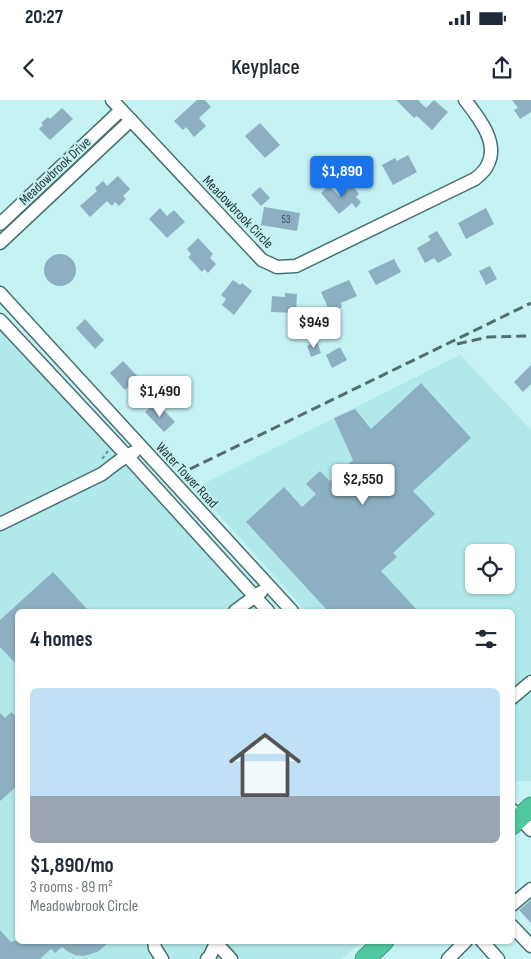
<!DOCTYPE html>
<html lang="en">
<head>
<meta charset="utf-8">
<style>
  :root { --surface:#fff; --page:#f6f6f7; --text:#1f2937; --muted:#747a83; --line:#e0e1e3; --accent:#1a73e8 }
  body { margin:0; font-family:"Sofia Sans Condensed",sans-serif; background:var(--page); color:var(--text); height:100vh; display:flex; flex-direction:column; font-size:19px; white-space:nowrap }
  * { box-sizing:border-box; margin:0 }
  p { font-size:16px; color:var(--muted) }
  .icon { flex:none; width:28px; height:28px; fill:none; stroke:currentColor; stroke-width:2; stroke-linecap:round; stroke-linejoin:round }
  .map { position:relative; flex:1; overflow:hidden }
  .sheet { position:absolute; left:15px; top:509px; width:500px; height:335px; display:flex; flex-direction:column; background:var(--surface); border-radius:8px; box-shadow:0 1px 4px #0004 }
  .sheet>* { flex:none }
  .controls { position:absolute; left:465px; top:444px; display:grid; gap:10px }
  .controls a { display:grid; place-items:center; width:50px; height:50px; border-radius:8px; background:var(--surface); box-shadow:0 1px 4px #0004; font-size:25px }
  .price { position:absolute; translate:-50% -42px; padding:0 11px; border-radius:5px; background:#fff; color:#222; font-size:16px; line-height:32px; filter:drop-shadow(0 1px 2px #0008) }
  .price::after { content:''; position:absolute; left:50%; top:30px; width:15px; height:11px; margin-left:-8px; background:inherit; clip-path:polygon(0 0,100% 0,50% 100%) }
  .price.selected { background:var(--accent); color:#fff }
  ul { padding:0; list-style:none }
  li { display:grid; align-content:center; gap:10px; height:265px; padding:0 15px }
  li+li { border-top:1px solid var(--line) }
  li span { display:grid; place-items:center; height:155px; border-radius:8px; color:#555 }
  li>.icon { margin-inline-start:auto }
  span .icon { width:90px; height:90px; fill:#fffc; stroke-width:1 }
  li b { font-size:21px }
  h2 { display:flex; justify-content:space-between; align-items:center; height:60px; padding:0 15px; font-size:21px }
  .status { display:flex; justify-content:space-between; align-items:center; height:35px; padding:0 25px; background:var(--surface); direction:ltr }
  .status svg { height:14px; fill:currentColor }
  header { display:flex; justify-content:space-between; align-items:center; height:65px; padding:0 15px; background:var(--surface); font-size:22px; font-weight:600 }
  .map>svg:first-child { display:block }
  .built { fill:#b1e8e9; fill-rule:evenodd }
  .building { fill:#8cb0c1 }
  .lines { fill:none; stroke-linecap:round; stroke-linejoin:round }
  .minor-casing { stroke:#477071; stroke-width:15 }
  .highway-casing { stroke:#3e9379; stroke-width:21 }
  .path { stroke:#709090; stroke-width:2; stroke-dasharray:4 2.5; stroke-linecap:butt }
  .minor { stroke:#fff; stroke-width:12 }
  .highway { stroke:#4fc8a1; stroke-width:19 }
  .rail { stroke:#546e6f; stroke-width:3; stroke-dasharray:10 5; stroke-linecap:butt }
  .labels { text-anchor:middle; dominant-baseline:central; stroke-width:4; stroke-linejoin:round; paint-order:stroke }
  .number-label { font-size:11px; fill:#3a5054 }
  .street-label { font-size:14px; fill:#1e3030; stroke:#c5f2f3 }
</style>
</head>
<body>
<div class="status"><b>20:27</b><svg viewBox="0 0 49 12"><path d="M0 12V9h3v3zM5 12V6h3v6zM10 12V3h3v9zM15 12V0h3v12zM26 1h20v11H26zM47 4h2v5h-2z"/></svg></div>
<header><svg class="icon" aria-label="back" viewBox="0 0 24 24"><path d="M15 5l-7 7 7 7"/></svg>Keyplace<svg class="icon" aria-label="share" viewBox="0 0 24 24"><path d="M12 15V3M7 8l5-5 5 5M5 13v7h14v-7"/></svg></header>
<div class="map">
<svg width="531" height="859" viewBox="0 0 531 859">
  <rect width="100%" height="100%" fill="#c5f2f3"/>
  <g class="built">
    <polygon points="0,231 109,344 262,511 18,511 18,841 362,841 342,859 0,859"/>
    <path d="M460,255l71,75v351h-18l-1,-170h-206l-111,-123zM474,452h32v33h-32z"/>
  </g>
  <g class="building">
    <polygon points="197,0 205,0 211,7 199,18 206,26 194,37 186,27 183,30 174,21"/>
    <polygon points="396,0 418,0 426,8 434,0 448,12 432,30 417,16 414,18"/>
    <polygon points="512,0 531,0 531,12 520,19 514,10 518,8"/>
    <polygon points="62,8 73,19 50,40 39,29 43,25 41,23 48,17 50,19"/>
    <polygon points="260,23 280,45 265,58 245,36"/>
    <polygon points="408,55 417,72 393,85 382,65 395,58 397,61"/>
    <polygon points="118,76 130,89 123,96 126,99 119,106 115,102 112,106 107,101 90,117 80,106 97,91 95,88 103,81 107,86"/>
    <polygon points="329,85 339,96 352,85 359,94 356,97 361,102 356,108 352,103 339,114 321,93"/>
    <polygon points="260,87 270,98 261,106 251,95"/>
    <polygon points="264,107 300,113 297,131 261,125"/>
    <polygon points="160,108 167,116 174,110 185,122 167,138 149,119"/>
    <polygon points="486,108 494,124 466,139 458,123"/>
    <polygon points="437,131 452,155 438,163 434,158 425,163 417,148 431,140 428,136"/>
    <polygon points="198,138 213,154 210,158 216,164 208,173 204,169 202,172 188,157 191,154 187,149"/>
    <circle cx="60" cy="170" r="16"/>
    <polygon points="394,159 401,172 376,185 368,171"/>
    <polygon points="490,166 497,179 486,185 479,171"/>
    <polygon points="233,180 240,185 242,183 252,191 234,215 222,205 226,199 221,195"/>
    <polygon points="349,180 357,196 341,203 342,207 336,210 334,207 329,210 321,192"/>
    <polygon points="285,193 297,194 296,213 271,212 272,196 285,197"/>
    <polygon points="85,219 104,240 95,249 76,228"/>
    <polygon points="317,242 321,253 311,257 307,246"/>
    <polygon points="340,247 347,260 332,268 326,255"/>
    <polygon points="123,261 138,277 125,290 110,273"/>
    <polygon points="531,265 531,284 523,292 514,282"/>
    <polygon points="421,283 471,338 413,391 435,414 393,453 397,457 381,471 418,511 328,511 246,422 284,387 302,407 316,394 306,384 320,371 330,381 353,360 334,318 355,309 371,329"/>
    <polygon points="159,305 175,322 164,332 145,312 152,306 155,308"/>
    <polygon points="53,472 89,511 18,511 18,566 0,547 0,520"/>
    <polygon points="11,612 18,618 18,685 0,701 0,613 5,618"/>
    <polygon points="531,800 531,823 519,810"/>
    <polygon points="0,830 11,842 13,841 110,841 99,851 91,854 83,856 75,855 67,851 62,847 55,853 51,849 40,859 0,859"/>
  </g>
  <g class="lines">
    <defs>
      <g id="minor">
        <path d="M112,0l150,160 15,7 19,-1 179,-87c5,-4 11,-9 13,-15 11,-22 -10,-47 -23,-64"/>
        <polyline points="0,124 121,10"/>
        <polyline points="0,143 131,20"/>
        <polyline points="0,193 292,511"/>
        <polyline points="0,220 128,357 268,511"/>
        <polyline points="0,424 102,374 119,361 134,352"/>
        <polyline points="235,511 261,492"/>
        <polyline points="512,598 531,582"/>
        <polyline points="512,710 531,730"/>
        <polyline points="512,805 531,789"/>
        <polyline points="512,826 531,846"/>
        <polyline points="154,841 155,848 162,859"/>
        <polyline points="482,841 498,859"/>
        <polyline points="216,843 231,859"/>
        <polyline points="207,859 210,856 216,843 216,841"/>
        <polyline points="448,859 466,841"/>
      </g>
      <g id="highway">
        <polyline points="512,725 531,707"/>
        <polyline points="365,859 384,841"/>
      </g>
    </defs>
    <use href="#minor" class="minor-casing"/>
    <use href="#highway" class="highway-casing"/>
    <polyline class="path" points="102,359 108,351"/>
    <use href="#minor" class="minor"/>
    <use href="#highway" class="highway"/>
    <g class="rail">
      <polyline points="457,244 488,237 531,236"/>
      <polyline points="190,369 531,203"/>
    </g>
  </g>
  <g class="labels">
    <g class="number-label">
      <text x="286" y="119">53</text>
    </g>
    <g class="street-label">
      <text transform="translate(55 71) rotate(-43)">Meadowbrook Drive</text>
      <text transform="translate(238 112) rotate(46)">Meadowbrook Circle</text>
      <text transform="translate(187 375) rotate(47)">Water Tower Road</text>
    </g>
  </g>
</svg>
<div class="controls">
<a><svg class="icon" aria-label="locate" viewBox="0 0 24 24"><circle cx="12" cy="12" r="6"/><path d="M12 2v4M12 18v4M2 12h4M18 12h4"/></svg></a>
</div>
<b class="price selected" style="left:342px;top:98px">$1,890</b>
<b class="price" style="left:314px;top:249px">$949</b>
<b class="price" style="left:160px;top:318px">$1,490</b>
<b class="price" style="left:363px;top:406px">$2,550</b>
<section class="sheet">
<h2>4 homes<svg class="icon" aria-label="filters" viewBox="0 0 24 24"><path d="M4 7h16M4 17h16"/><circle cx="9" cy="7" r="2"/><circle cx="15" cy="17" r="2"/></svg></h2>
<ul>
<li><span style="background:linear-gradient(#bfe0f5 70%,#9aa5b1 0)"><svg class="icon" aria-label="home" viewBox="0 0 24 24"><path d="M3 11l9-7 9 7M6 9v11h12V9"/></svg></span><div><b>$1,890/mo</b><p>3 rooms · 89 m²</p><p>Meadowbrook Circle</p></div></li>
</ul>
</section>
</div>
</body>
</html>
